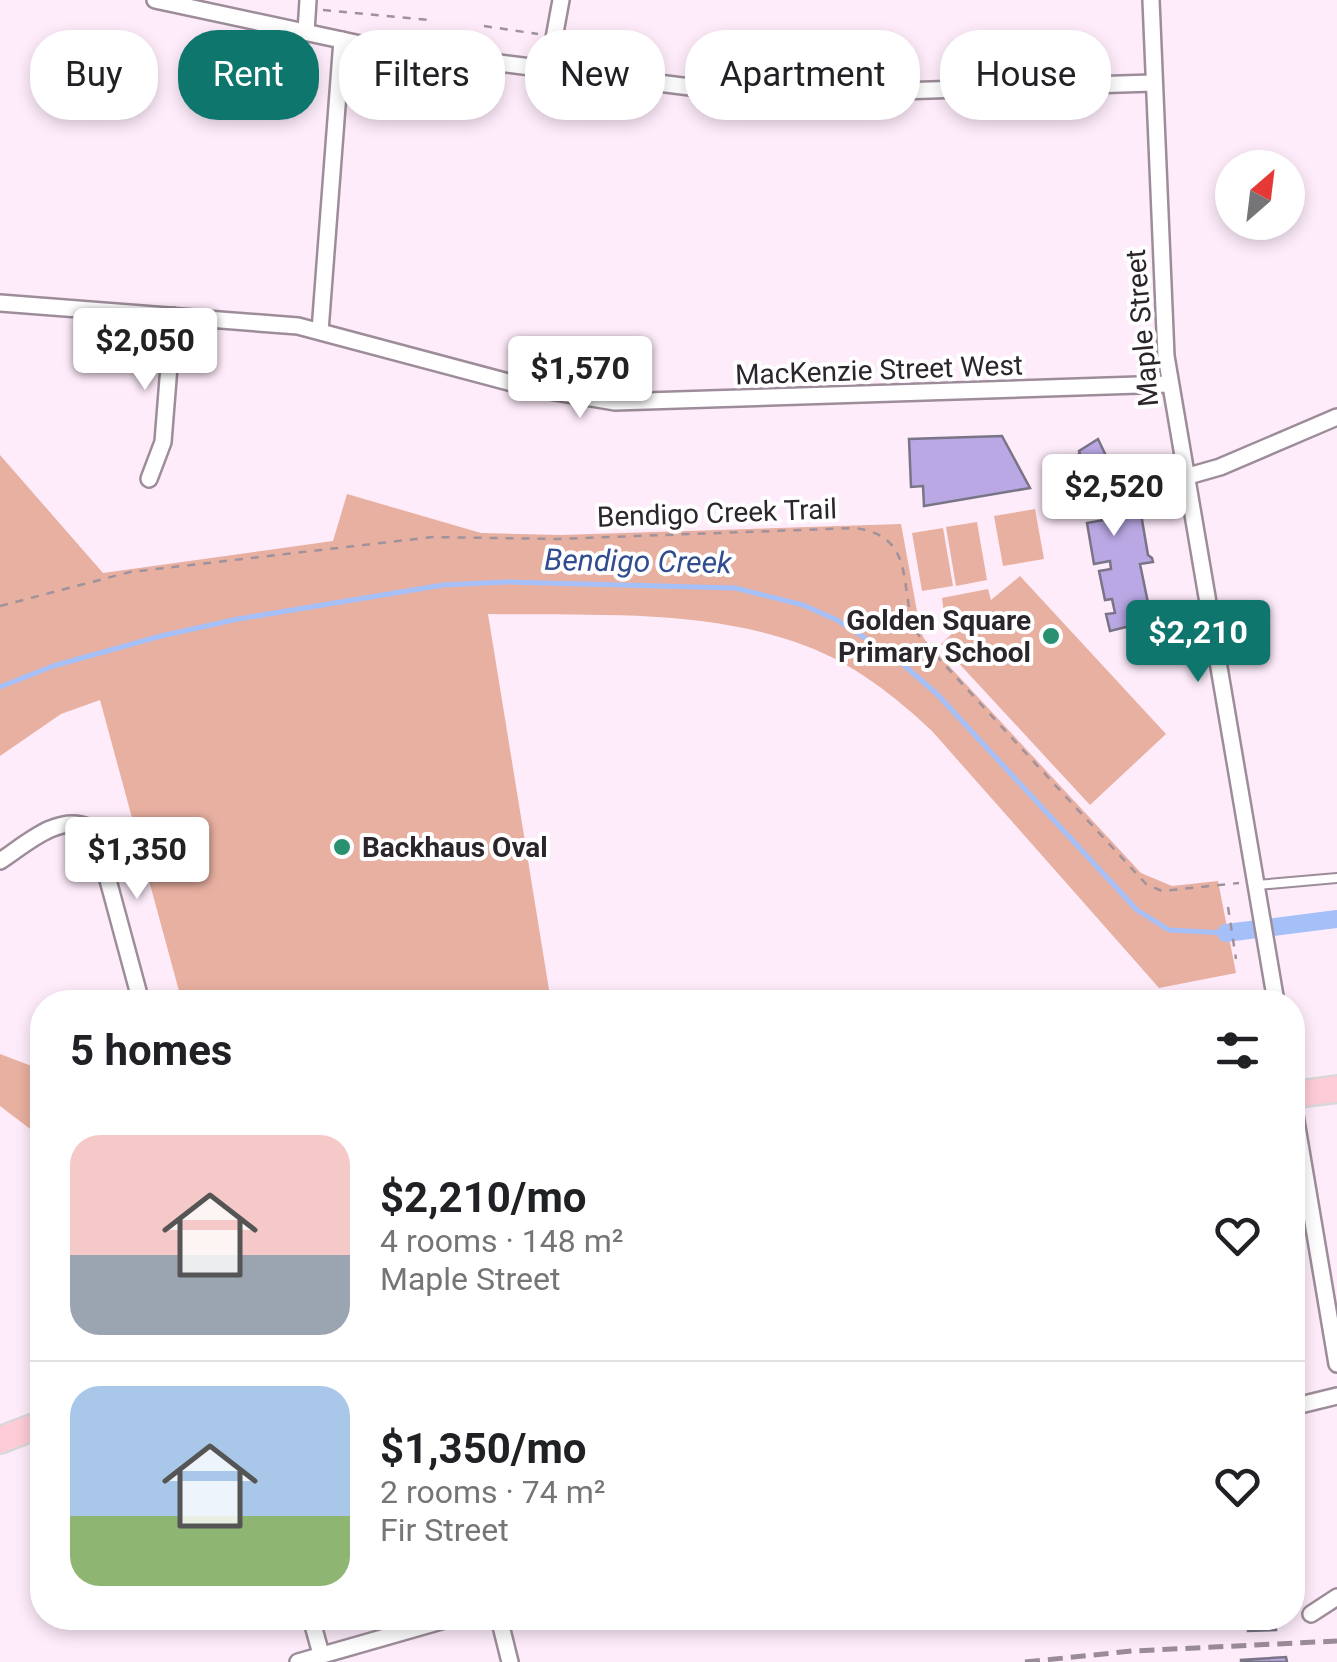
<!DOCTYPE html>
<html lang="en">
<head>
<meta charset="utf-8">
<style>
  :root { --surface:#fff; --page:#f2f2f2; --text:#202124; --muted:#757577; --line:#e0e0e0; --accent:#0f766e }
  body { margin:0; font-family:Roboto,sans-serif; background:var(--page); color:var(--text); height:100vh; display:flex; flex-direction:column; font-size:38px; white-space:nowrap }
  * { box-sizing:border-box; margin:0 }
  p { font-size:32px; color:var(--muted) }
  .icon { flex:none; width:55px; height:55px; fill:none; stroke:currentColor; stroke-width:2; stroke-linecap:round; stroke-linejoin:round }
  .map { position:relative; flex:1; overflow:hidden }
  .sheet { position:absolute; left:30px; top:990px; width:1275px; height:640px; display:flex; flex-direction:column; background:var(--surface); border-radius:40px; box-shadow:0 5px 15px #0003 }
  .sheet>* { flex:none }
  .banner { position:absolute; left:30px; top:30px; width:1278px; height:90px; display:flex; gap:20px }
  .needle { width:65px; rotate:28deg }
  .tools { position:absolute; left:1215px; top:150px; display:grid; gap:20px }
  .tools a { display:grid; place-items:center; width:90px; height:90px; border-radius:50%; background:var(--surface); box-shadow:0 5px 15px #0003; font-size:50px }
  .price { position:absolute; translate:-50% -85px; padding:0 22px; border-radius:10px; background:#fff; color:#222; font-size:32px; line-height:65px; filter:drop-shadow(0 2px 5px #0008) }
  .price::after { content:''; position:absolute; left:50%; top:60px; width:30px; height:22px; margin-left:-15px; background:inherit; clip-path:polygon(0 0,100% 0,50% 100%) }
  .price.active { background:var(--accent); color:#fff }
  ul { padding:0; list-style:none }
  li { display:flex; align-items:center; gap:30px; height:250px; padding:0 40px }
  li+li { border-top:2px solid var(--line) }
  li span { display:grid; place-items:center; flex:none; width:280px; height:200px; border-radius:30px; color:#555 }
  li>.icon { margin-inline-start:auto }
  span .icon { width:120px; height:120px; fill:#fffc; stroke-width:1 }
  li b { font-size:42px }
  h2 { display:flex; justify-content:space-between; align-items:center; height:120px; padding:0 40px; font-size:42px }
  .tag { padding:0 35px; border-radius:40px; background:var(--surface); box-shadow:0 5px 15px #0003; font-size:35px; line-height:90px }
  .tag.active { background:var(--accent); color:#fff }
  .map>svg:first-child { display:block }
  .green { fill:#e8b0a0 }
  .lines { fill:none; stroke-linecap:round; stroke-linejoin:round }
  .stream { stroke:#a5c0f9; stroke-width:5 }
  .canal { stroke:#a5c0f9; stroke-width:18 }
  .building { fill:#baa8e4; stroke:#797486; stroke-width:2.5 }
  .service-casing { stroke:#9d8d9a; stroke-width:12 }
  .minor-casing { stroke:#9d8d9a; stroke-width:20 }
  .trunk-casing { stroke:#d9d8d9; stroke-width:30 }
  .path { stroke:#9f929d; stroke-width:2.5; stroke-dasharray:8 8; stroke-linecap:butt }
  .service { stroke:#fff; stroke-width:8 }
  .minor { stroke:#fff; stroke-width:15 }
  .trunk { stroke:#feccd7; stroke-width:25 }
  .rail { stroke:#998c97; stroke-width:5; stroke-dasharray:15 8; stroke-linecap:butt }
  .poi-dot { fill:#29916f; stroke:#fff; stroke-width:4 }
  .labels { text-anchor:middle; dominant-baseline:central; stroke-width:8; stroke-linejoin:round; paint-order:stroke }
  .street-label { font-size:28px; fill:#2c252b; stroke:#fff }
  .poi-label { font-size:28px; font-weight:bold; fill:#2c252b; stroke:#fff; text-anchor:end }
  .water-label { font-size:30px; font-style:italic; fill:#314c8f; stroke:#fff }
</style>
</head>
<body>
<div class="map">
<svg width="1337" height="1662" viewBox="0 0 1337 1662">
  <rect width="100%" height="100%" fill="#feecfb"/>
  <g class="green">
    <path d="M0,455l103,118 230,-32 14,-47 134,39 80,2 340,-11 20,109 4,7 216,233 31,13 46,-5 18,92 -77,15 -227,-257c-36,-34 -78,-67 -126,-85 -99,-38 -214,-30 -318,-32l63,388h-369l-82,-302 -39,14 -61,42z"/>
    <polygon points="1035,509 1044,559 1003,566 994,516"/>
    <polygon points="977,522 987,580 956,586 946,527"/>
    <polygon points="943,528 953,586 922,591 912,533"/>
    <polygon points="1020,576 1166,734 1090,805 941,644 971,616 946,629 942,598 988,589 991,600"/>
    <polygon points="0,1054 42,1070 42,1138 0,1106"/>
  </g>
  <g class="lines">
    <polyline class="stream" points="0,687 53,666 161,636 238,619 443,585 506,582 735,588 803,605 837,620 893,656 936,693 1137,910 1169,930 1226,933"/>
    <polyline class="canal" points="1226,933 1337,919"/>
  </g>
  <g class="building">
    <polygon points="1002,436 1030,488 924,506 923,486 911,487 909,439"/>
    <polygon points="1098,439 1127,500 1113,507 1118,517 1141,514 1148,555 1152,558 1153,562 1140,564 1153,627 1130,629 1130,626 1110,631 1106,614 1115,613 1112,599 1105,600 1099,571 1111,569 1110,561 1094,564 1087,523 1109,519 1103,507 1089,514 1077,490 1084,486 1078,475 1070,478 1062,461 1080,454 1079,451"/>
    <polygon points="1275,1619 1276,1630 1248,1631 1248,1620"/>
    <polygon points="1286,1657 1287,1662 1241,1662 1241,1660"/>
  </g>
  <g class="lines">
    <defs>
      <polyline id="service" points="1257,885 1337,878"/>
      <g id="minor">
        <polyline points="155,0 379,48 714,90 804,94 1153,83"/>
        <polyline points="1151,0 1166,356 1276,1002"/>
        <polyline points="306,32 308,0"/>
        <polyline points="548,71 561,0"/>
        <polyline points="0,303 298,326 531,388 615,402 1169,384"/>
        <polyline points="320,331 342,40"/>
        <polyline points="1185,477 1220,467 1337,417"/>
        <polyline points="149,479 163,442 173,316"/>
        <path d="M0,861c25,-16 57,-47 88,-34l10,16 43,159"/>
        <polyline points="1292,1097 1337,1364"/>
        <polyline points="1292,1407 1337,1396"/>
        <polyline points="1311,1614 1337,1597"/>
        <polyline points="311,1618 321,1654"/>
        <polyline points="499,1618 510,1662"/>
        <polyline points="298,1662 452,1618"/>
      </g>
      <g id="trunk">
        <polyline points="1292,1095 1337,1089"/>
        <polyline points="0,1440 42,1424"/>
      </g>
    </defs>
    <use href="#service" class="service-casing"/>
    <use href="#minor" class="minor-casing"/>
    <use href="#trunk" class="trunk-casing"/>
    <g class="path">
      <polyline points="323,10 430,20"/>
      <polyline points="484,26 538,34"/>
      <path d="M0,606l130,-34 303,-35 122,2 300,-11c68,9 39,70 66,111l225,245 16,7 77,-8"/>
      <polyline points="1228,907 1236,959"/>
    </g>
    <use href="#service" class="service"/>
    <use href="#minor" class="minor"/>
    <use href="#trunk" class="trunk"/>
    <polyline class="rail" points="1025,1662 1132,1651 1337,1641"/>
  </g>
  <g class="poi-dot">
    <circle cx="1051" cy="636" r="10"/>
    <circle cx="342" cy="847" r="10"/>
  </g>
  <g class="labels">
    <g class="street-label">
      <text transform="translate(1142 328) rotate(-95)">Maple Street</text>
      <text transform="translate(879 370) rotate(-2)">MacKenzie Street West</text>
      <text transform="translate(717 513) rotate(-2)">Bendigo Creek Trail</text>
    </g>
    <g class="poi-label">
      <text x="1031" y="620">Golden Square<tspan x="1031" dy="32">Primary School</tspan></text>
      <text x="362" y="847" text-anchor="start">Backhaus Oval</text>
    </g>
    <g class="water-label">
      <text transform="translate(638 561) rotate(1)">Bendigo Creek</text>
    </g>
  </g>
</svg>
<div class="tools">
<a><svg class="needle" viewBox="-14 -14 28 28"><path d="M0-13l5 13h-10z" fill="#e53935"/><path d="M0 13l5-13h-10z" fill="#757577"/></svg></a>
</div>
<b class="price" style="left:145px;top:393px">$2,050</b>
<b class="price" style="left:580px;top:421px">$1,570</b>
<b class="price" style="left:1114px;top:539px">$2,520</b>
<b class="price active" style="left:1198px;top:685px">$2,210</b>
<b class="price" style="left:137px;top:902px">$1,350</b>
<div class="banner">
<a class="tag">Buy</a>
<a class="tag active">Rent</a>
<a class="tag">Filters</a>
<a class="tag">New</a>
<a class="tag">Apartment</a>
<a class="tag">House</a>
</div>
<section class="sheet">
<h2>5 homes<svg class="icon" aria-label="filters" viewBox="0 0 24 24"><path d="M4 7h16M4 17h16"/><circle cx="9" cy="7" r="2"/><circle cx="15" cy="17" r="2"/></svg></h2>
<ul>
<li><span style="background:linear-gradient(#f6c9c9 60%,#9aa5b1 0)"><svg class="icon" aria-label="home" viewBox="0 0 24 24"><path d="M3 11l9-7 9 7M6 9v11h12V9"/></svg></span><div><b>$2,210/mo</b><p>4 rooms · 148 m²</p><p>Maple Street</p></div><svg class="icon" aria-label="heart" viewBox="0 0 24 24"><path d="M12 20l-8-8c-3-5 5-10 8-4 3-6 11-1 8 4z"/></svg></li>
<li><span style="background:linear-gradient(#a9c7e8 65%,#8fb573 0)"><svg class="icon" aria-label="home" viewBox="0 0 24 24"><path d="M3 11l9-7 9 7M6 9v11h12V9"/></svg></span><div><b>$1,350/mo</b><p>2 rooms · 74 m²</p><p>Fir Street</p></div><svg class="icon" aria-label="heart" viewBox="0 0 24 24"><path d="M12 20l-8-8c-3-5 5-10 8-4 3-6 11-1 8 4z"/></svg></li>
</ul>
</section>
</div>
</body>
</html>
